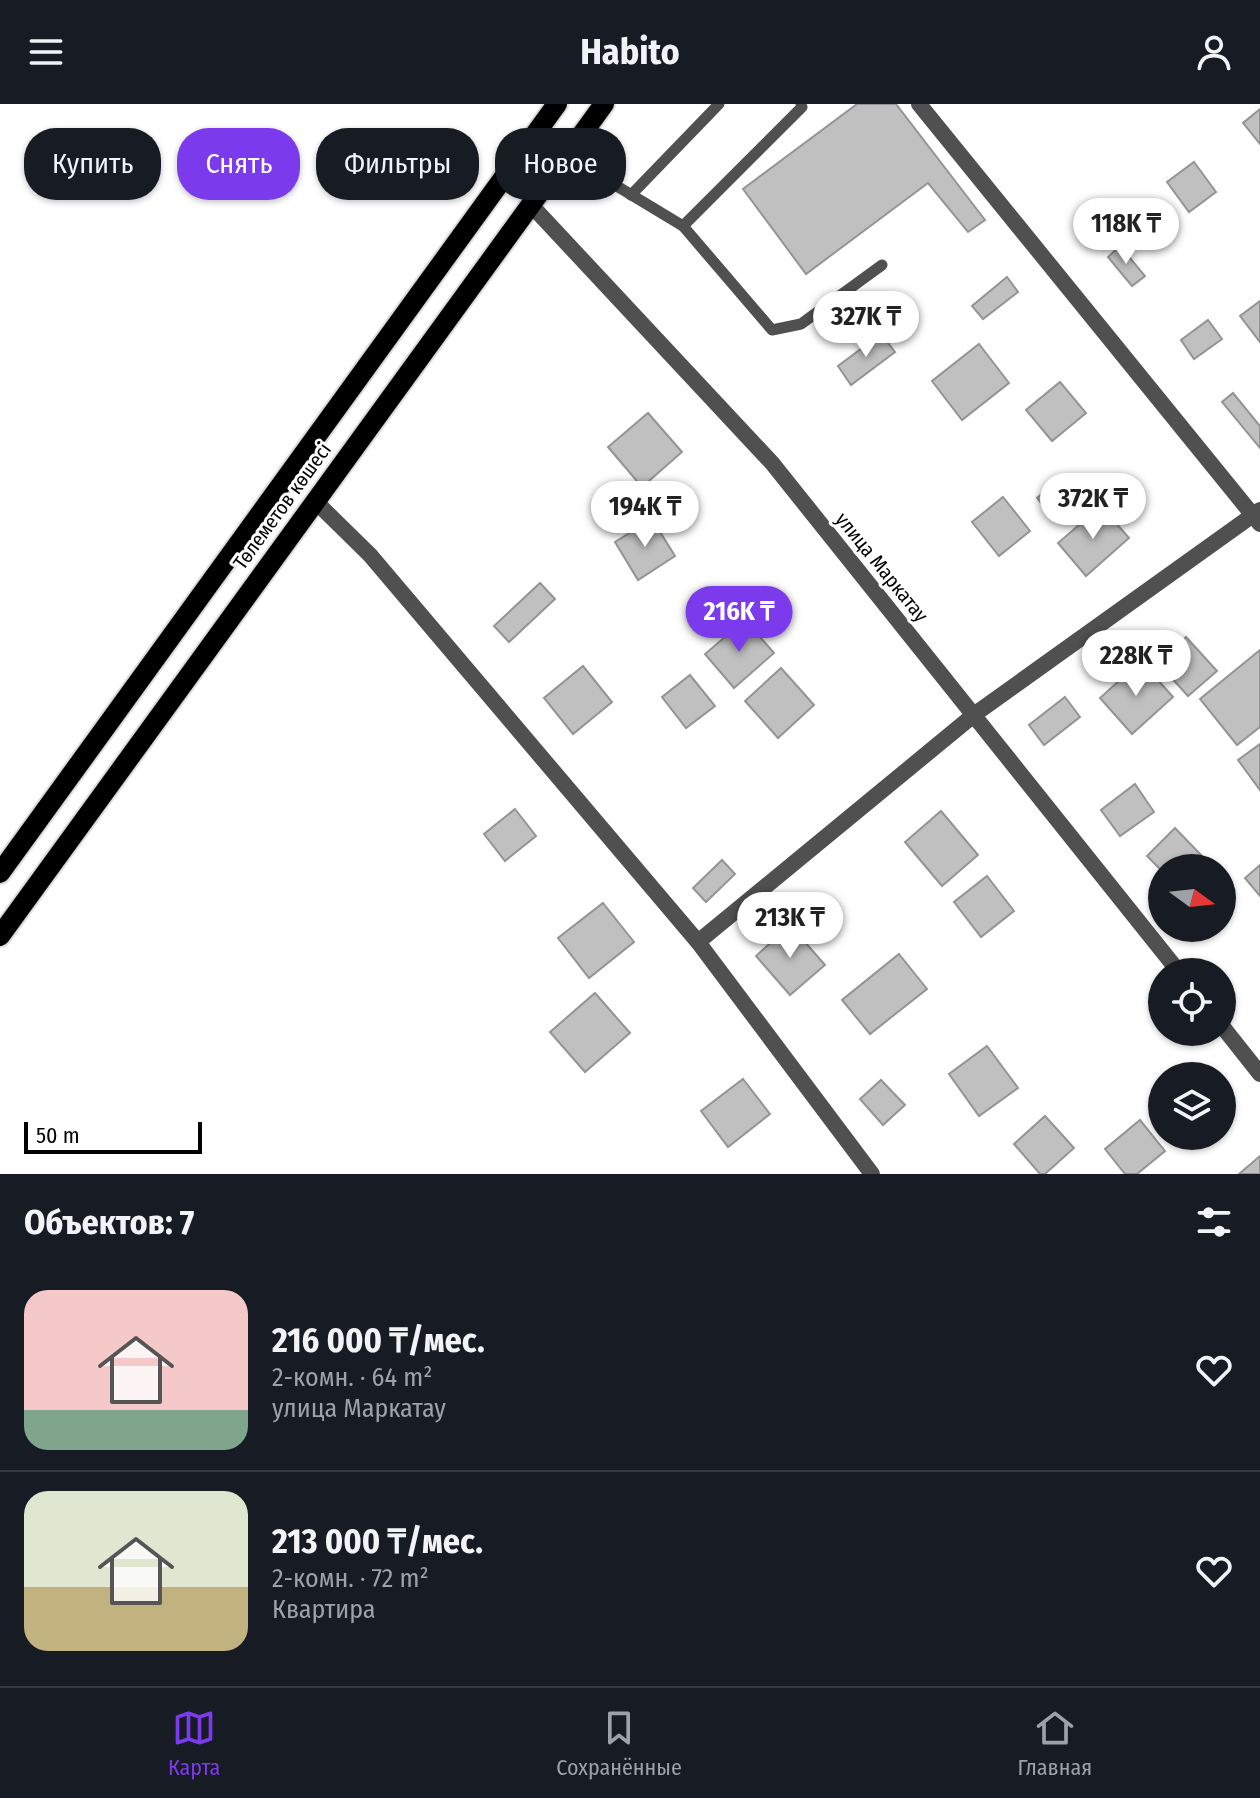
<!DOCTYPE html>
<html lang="ru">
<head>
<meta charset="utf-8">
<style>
  :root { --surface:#171b24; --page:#242831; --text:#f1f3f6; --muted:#9ea1a6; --line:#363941; --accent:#7c3aed }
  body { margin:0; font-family:"Fira Sans Condensed",sans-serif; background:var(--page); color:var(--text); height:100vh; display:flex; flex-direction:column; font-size:30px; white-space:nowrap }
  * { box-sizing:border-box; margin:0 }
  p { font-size:26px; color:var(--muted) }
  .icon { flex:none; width:44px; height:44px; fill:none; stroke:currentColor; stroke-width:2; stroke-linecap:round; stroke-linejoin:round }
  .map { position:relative; height:1070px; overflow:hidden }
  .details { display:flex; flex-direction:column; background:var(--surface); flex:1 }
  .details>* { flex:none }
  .top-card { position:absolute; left:24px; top:24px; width:800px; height:72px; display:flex; gap:16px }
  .needle { width:52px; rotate:105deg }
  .controls { position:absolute; left:1148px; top:750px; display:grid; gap:16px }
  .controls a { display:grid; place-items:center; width:88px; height:88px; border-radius:50%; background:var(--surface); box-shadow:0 2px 6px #0004; font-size:40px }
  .scale { position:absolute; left:24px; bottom:20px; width:178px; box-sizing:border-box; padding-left:8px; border:4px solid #000; border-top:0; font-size:22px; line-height:28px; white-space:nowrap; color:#000; -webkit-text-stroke:6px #fff; paint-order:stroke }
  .price { position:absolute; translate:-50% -68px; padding:0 18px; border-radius:28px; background:#fff; color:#222; font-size:26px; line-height:52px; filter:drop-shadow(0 2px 4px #0008) }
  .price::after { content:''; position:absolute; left:50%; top:48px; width:24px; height:18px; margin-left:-12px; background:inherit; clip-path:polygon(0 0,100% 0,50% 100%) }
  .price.on { background:var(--accent); color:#fff }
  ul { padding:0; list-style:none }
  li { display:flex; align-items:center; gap:24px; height:200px; padding:0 24px }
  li+li { border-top:2px solid var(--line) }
  li span { display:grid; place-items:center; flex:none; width:224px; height:160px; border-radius:24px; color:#555 }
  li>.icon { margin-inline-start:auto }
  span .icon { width:96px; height:96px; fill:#fffc; stroke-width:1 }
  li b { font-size:34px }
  h2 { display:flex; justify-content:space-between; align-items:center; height:96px; padding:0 24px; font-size:34px }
  .pill { padding:0 28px; border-radius:32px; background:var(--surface); box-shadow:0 2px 6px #0004; font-size:28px; line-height:72px }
  .pill.on { background:var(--accent); color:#fff }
  header { display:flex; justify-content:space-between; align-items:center; height:104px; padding:0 24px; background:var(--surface); font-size:36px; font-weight:700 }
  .menu { display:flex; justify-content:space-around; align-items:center; height:112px; border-top:2px solid var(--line); background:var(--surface); font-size:22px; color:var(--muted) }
  .menu a { display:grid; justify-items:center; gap:4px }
  .menu .on { color:var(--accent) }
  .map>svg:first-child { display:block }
  .building { fill:#c0c0c0; stroke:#949494; stroke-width:2 }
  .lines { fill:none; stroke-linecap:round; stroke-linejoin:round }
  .primary-casing { stroke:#dbdbdb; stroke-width:24 }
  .lane { stroke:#505050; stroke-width:11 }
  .street { stroke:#505050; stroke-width:16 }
  .primary { stroke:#000; stroke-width:20 }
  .labels { text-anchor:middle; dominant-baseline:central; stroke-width:6; stroke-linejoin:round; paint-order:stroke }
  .street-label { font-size:20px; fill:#000; stroke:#fff }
</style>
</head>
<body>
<header><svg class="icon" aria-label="menu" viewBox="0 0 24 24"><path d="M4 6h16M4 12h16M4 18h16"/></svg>Habito<svg class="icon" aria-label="person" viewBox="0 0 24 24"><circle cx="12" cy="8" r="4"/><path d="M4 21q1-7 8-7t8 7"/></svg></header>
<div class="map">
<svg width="1260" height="1070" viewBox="0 0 1260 1070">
  <rect width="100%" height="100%" fill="#fff"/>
  <g class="building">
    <polygon points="857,0 896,0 985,116 968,128 928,79 806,170 743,85"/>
    <polygon points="1260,5 1260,40 1243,19"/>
    <polygon points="1194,58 1216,88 1189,108 1167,78"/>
    <polygon points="1120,142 1145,172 1132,182 1108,153"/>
    <polygon points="1007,173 1018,188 983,215 972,202"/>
    <polygon points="1260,197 1260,238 1240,212"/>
    <polygon points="1208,216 1222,235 1194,255 1181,236"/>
    <polygon points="881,230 895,248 851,281 838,262"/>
    <polygon points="979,240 1009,279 962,316 932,277"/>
    <polygon points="1060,278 1086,309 1052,337 1026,306"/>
    <polygon points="1233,289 1260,322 1260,344 1222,298"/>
    <polygon points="648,309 682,348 642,383 608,343"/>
    <polygon points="1062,373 1075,389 1050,410 1037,394"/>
    <polygon points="1003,393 1030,427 999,452 972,418"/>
    <polygon points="1101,402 1129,434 1086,472 1058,439"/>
    <polygon points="652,415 675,452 638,476 615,438"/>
    <polygon points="540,479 555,495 509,538 494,522"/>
    <polygon points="745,516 774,549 734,584 705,550"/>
    <polygon points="1186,533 1217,567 1188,592 1158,559"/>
    <polygon points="1260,546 1260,623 1237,641 1200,595"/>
    <polygon points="1141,557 1173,593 1132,630 1100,594"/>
    <polygon points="583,562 612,598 573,630 544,594"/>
    <polygon points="781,564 814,601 778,634 745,597"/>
    <polygon points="690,571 715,602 686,624 662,593"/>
    <polygon points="1065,593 1080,613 1044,641 1029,621"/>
    <polygon points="1260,640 1260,686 1238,656"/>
    <polygon points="1135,680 1154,708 1120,732 1101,706"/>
    <polygon points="515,705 536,732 505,757 484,730"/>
    <polygon points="941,707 978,751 942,782 905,738"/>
    <polygon points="1175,724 1201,751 1187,764 1162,764 1162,767 1147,752"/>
    <polygon points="722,756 735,770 706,798 693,784"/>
    <polygon points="1260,761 1260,792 1245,774"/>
    <polygon points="987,772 1014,807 981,833 954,798"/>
    <polygon points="603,799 634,838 589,874 558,834"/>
    <polygon points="790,821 825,861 790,891 756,852"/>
    <polygon points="899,850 927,885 870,930 842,896"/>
    <polygon points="595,889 630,929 585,968 550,928"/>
    <polygon points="987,942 1018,984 979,1012 949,970"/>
    <polygon points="743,975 770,1010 728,1043 701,1007"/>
    <polygon points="881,976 905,1001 883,1021 860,995"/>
    <polygon points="1045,1012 1074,1044 1045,1070 1040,1070 1014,1040"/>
    <polygon points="1140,1016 1165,1047 1137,1070 1125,1070 1105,1045"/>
    <polygon points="1260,1052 1260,1070 1239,1070"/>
  </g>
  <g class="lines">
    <defs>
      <g id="primary">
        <polyline points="0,769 557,0"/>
        <polyline points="0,832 604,0"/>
      </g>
    </defs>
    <use href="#primary" class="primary-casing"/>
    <g class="lane">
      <polyline points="536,29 567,52 683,122 772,226 801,220 882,161"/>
      <polyline points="631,91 719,0"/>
      <polyline points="683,122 802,3 801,0"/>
    </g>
    <g class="street">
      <polyline points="919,0 1260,420"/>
      <polyline points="532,102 772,359 1179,868"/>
      <polyline points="315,397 370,451 698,838 872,1070"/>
      <polyline points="698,838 975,610 1260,406"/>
      <polyline points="1222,922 1260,970"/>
    </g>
    <use href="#primary" class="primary"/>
  </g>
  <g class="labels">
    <g class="street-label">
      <text transform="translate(282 402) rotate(-54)">Төлеметов көшесі</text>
      <text transform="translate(882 463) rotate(51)">улица Маркатау</text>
    </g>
  </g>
</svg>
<div class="controls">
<a><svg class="needle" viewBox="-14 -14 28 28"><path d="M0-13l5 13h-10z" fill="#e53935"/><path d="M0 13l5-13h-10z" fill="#9ea1a6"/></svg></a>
<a><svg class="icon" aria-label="locate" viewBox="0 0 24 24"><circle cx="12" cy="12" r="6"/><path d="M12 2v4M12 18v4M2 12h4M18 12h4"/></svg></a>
<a><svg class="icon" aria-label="layers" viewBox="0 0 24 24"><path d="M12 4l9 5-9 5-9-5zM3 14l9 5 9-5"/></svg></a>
</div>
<div class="scale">50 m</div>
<b class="price" style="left:1126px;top:162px">118K ₸</b>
<b class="price" style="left:866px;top:255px">327K ₸</b>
<b class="price" style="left:1093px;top:437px">372K ₸</b>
<b class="price" style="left:645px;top:445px">194K ₸</b>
<b class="price on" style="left:739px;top:550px">216K ₸</b>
<b class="price" style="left:1136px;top:594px">228K ₸</b>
<b class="price" style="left:790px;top:856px">213K ₸</b>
<div class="top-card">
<a class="pill">Купить</a>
<a class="pill on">Снять</a>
<a class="pill">Фильтры</a>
<a class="pill">Новое</a>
</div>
</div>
<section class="details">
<h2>Объектов: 7<svg class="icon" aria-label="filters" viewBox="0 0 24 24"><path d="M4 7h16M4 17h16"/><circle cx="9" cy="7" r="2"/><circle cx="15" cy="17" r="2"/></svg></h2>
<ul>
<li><span style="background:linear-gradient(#f6c9c9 75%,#7fa58c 0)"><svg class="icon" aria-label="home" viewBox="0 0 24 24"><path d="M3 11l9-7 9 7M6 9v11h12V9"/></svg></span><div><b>216 000 ₸/мес.</b><p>2-комн. · 64 m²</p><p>улица Маркатау</p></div><svg class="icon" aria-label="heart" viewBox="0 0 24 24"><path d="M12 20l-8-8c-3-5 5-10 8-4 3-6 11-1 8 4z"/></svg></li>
<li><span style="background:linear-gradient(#dfe7d0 60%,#c2b280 0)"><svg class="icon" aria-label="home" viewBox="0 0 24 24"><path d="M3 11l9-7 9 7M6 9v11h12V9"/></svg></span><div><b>213 000 ₸/мес.</b><p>2-комн. · 72 m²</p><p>Квартира</p></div><svg class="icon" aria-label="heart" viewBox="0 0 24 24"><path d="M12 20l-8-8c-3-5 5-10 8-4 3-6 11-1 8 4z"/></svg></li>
</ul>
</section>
<nav class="menu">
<a class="on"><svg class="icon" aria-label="map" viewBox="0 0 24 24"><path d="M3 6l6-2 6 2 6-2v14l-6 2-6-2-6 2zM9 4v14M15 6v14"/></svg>Карта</a>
<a><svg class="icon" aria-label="saved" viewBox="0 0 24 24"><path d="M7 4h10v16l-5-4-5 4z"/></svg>Сохранённые</a>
<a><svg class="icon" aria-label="home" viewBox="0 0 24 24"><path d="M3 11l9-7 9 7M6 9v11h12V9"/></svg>Главная</a>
</nav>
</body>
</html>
